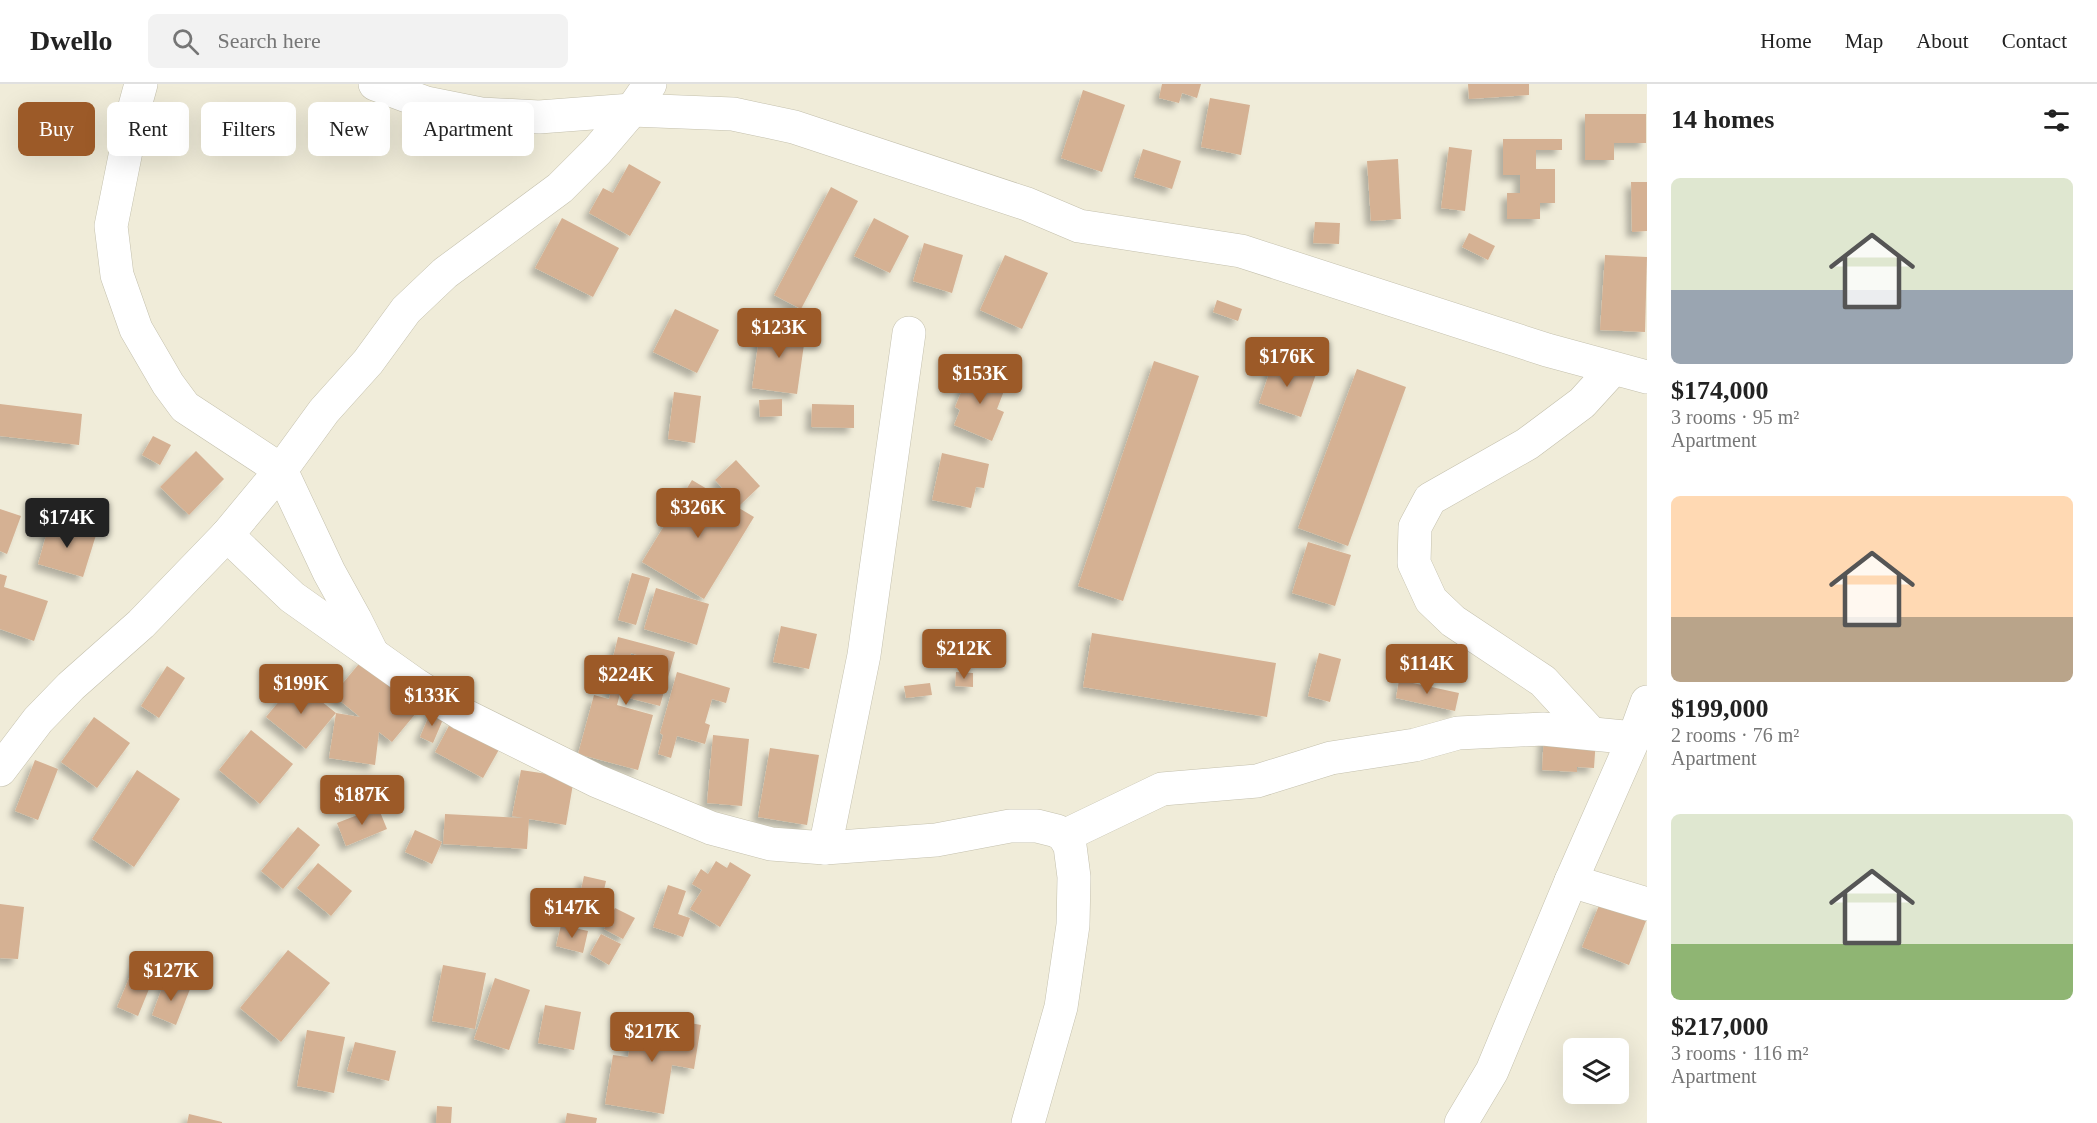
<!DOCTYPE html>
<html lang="en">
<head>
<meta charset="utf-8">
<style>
  :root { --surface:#fff; --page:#f2f2f2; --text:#222; --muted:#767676; --line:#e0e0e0; --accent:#9c5a28 }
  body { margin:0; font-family:Georgia,serif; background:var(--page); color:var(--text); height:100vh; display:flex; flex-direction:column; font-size:22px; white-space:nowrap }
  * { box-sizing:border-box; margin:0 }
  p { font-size:20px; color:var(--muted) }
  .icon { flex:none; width:33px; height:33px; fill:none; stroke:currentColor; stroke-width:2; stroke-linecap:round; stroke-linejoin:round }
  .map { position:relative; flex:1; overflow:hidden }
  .side { display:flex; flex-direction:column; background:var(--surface); width:450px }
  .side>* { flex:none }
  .banner { position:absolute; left:18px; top:18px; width:570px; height:54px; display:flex; gap:12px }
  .tools { position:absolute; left:1563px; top:954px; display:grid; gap:12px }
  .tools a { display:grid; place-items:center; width:66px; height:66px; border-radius:9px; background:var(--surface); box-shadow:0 6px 24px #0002; font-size:30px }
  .price { position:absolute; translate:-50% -51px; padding:0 14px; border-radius:6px; background:var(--accent); color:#fff; font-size:20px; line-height:39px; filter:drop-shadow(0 2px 3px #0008) }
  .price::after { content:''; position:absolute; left:50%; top:36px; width:18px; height:14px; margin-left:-9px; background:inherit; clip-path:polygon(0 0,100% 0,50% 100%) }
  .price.selected { background:#222; color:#fff }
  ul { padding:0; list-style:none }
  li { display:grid; align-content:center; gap:12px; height:318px; padding:0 24px }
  li span { display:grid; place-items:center; height:186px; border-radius:9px; color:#555 }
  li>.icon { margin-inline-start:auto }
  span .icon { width:108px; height:108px; fill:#fffc; stroke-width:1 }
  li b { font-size:26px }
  h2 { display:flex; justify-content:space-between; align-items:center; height:72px; padding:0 24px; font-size:26px }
  .pill { padding:0 21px; border-radius:9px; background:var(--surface); box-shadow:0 6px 24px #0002; font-size:21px; line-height:54px }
  .pill.selected { background:var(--accent); color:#fff }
  header { display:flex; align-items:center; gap:36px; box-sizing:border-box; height:84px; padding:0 30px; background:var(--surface); border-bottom:2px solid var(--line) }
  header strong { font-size:28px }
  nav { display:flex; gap:33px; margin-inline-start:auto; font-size:21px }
  .search { width:420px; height:54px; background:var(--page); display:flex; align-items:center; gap:15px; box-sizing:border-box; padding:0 21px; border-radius:9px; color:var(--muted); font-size:22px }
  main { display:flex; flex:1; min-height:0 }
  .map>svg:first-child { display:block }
  .building { fill:#d5b193; filter:url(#shadow) }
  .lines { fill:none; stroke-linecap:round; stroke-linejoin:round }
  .minor-casing { stroke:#c4c0ad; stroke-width:34 }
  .minor { stroke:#fff; stroke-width:33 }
</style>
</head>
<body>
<header>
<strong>Dwello</strong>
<div class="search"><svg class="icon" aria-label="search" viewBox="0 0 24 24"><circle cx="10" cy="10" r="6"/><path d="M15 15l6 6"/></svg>Search here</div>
<nav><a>Home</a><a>Map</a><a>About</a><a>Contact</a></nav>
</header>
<main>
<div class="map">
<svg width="1647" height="1039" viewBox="0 0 1647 1039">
  <defs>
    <filter id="shadow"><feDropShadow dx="-5.5" dy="5.5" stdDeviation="3" flood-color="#0004"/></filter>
  </defs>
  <rect width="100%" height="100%" fill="#f0ecd9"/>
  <g class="building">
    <polygon points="1162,0 1201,0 1197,14 1182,9 1179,19 1159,14"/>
    <polygon points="1468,0 1529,0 1529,11 1469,15"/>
    <polygon points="1083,6 1125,21 1102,88 1061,74"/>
    <polygon points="1210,14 1250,21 1241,71 1201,63"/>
    <polygon points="1585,30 1646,30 1646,59 1614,59 1614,76 1585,76"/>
    <polygon points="1503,55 1562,55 1562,66 1536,66 1536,85 1555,85 1555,119 1540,119 1540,135 1507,135 1507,109 1520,109 1520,91 1503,91"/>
    <polygon points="1449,63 1472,66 1465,127 1441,124"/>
    <polygon points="1143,65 1181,77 1172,105 1134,93"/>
    <polygon points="1398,75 1401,135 1371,137 1367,77"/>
    <polygon points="629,80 661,98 630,152 589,129 603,104 613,109"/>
    <polygon points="1631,98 1647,98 1647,147 1632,148"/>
    <polygon points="831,103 858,117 801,225 774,211"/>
    <polygon points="562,134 619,164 593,213 535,184"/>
    <polygon points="874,134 909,152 890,189 854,172"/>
    <polygon points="1315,138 1340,139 1339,160 1313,159"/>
    <polygon points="1469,149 1495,162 1488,176 1462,163"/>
    <polygon points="924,159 963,171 952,209 913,197"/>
    <polygon points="1005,171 1048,189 1022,245 980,226"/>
    <polygon points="1605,171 1647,173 1645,248 1600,246"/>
    <polygon points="1217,216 1242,225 1238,237 1213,228"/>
    <polygon points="675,225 719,246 697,289 653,268"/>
    <polygon points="761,240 806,246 797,310 752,304"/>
    <polygon points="1274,275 1316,290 1301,333 1259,319"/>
    <polygon points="1154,277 1199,292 1123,517 1078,502"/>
    <polygon points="971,284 1007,299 997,325 1004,328 992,357 954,341 960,326 955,323"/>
    <polygon points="1357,285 1406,303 1348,462 1298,444"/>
    <polygon points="674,308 701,312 695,359 668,355"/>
    <polygon points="782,315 782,332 760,333 759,316"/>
    <polygon points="0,320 82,330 79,361 0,352"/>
    <polygon points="812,320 854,321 854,344 811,343"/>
    <polygon points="153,352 171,361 160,381 142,371"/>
    <polygon points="196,367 224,395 189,431 160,403"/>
    <polygon points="942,369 989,380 984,404 976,403 971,424 932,416"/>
    <polygon points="736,376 760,402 739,422 715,396"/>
    <polygon points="692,396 754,433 704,515 642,478"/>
    <polygon points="0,425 21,432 7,470 0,467"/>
    <polygon points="50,437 96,451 83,493 38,480"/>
    <polygon points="1308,458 1351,471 1335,522 1292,509"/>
    <polygon points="632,489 650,494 636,541 618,536"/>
    <polygon points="0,490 7,492 4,503 48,517 34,557 0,545"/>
    <polygon points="656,504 709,520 697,561 644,545"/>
    <polygon points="781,542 817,550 809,585 773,578"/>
    <polygon points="1092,549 1276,579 1267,633 1083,603"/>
    <polygon points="618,553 675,568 660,622 629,614 640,572 631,569 617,621 653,631 638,686 578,670 594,611 609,615 612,603 606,602"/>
    <polygon points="1319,569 1341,575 1330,618 1308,612"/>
    <polygon points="363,575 421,623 392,658 379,648 375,681 329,674 336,629 360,633 333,611"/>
    <polygon points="167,582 185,594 159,634 141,622"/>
    <polygon points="677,588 730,604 726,619 712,615 705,639 710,641 705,660 677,652 671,674 658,670 663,651 660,649"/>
    <polygon points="956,588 973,589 973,603 955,602"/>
    <polygon points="1399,596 1459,609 1455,627 1396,614"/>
    <polygon points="296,597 336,629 306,665 266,633"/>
    <polygon points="930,599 932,611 906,614 904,602"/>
    <polygon points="431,627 444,633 433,659 420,653"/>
    <polygon points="94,633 130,659 97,704 61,678"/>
    <polygon points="452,636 501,662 483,694 435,668"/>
    <polygon points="251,646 293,680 260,720 219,686"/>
    <polygon points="1544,650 1596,654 1594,684 1577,683 1577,688 1542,686"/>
    <polygon points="713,651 749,655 742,722 707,719"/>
    <polygon points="770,664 819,671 807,741 758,733"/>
    <polygon points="35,676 58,685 38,736 15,727"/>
    <polygon points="137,686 180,715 134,783 92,755"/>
    <polygon points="521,686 574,694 566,741 529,735 527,765 443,760 445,730 523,734 512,732"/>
    <polygon points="378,723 387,745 346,762 337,739"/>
    <polygon points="298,743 320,761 283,805 261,787"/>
    <polygon points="415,746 442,758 432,780 405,768"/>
    <polygon points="716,777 727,784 730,778 751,791 720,843 690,825 702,806 692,800 701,785 708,790"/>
    <polygon points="318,779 352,807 331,832 297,804"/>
    <polygon points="584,792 606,797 600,824 578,819"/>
    <polygon points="668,801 686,807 678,830 690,834 683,853 653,843"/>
    <polygon points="1600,819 1646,837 1629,881 1582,863"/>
    <polygon points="0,820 24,823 18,875 0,874"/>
    <polygon points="615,824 635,834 623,855 604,845"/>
    <polygon points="561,841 588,847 583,869 556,862"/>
    <polygon points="601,850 621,860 609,881 590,870"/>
    <polygon points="288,866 330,899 281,958 240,924"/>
    <polygon points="137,875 158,883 138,932 117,923"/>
    <polygon points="443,881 486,889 475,945 432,937"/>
    <polygon points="495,894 530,906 509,966 474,955"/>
    <polygon points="165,896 190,905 176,941 152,931"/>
    <polygon points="545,921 581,928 574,966 538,959"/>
    <polygon points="636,929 701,941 694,985 672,981 664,1030 605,1020 613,971 628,973"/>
    <polygon points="307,946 345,953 334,1009 297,1002"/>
    <polygon points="355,958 396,967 389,997 347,987"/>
    <polygon points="437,1022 452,1023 451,1039 436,1039"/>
    <polygon points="567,1029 597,1034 596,1039 565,1039"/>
    <polygon points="189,1030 222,1038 222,1039 187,1039"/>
  </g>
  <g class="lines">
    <defs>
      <g id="minor">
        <polyline points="141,0 135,22 111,142 117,191 136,245 168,300 185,323 281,386 329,488 355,535 371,567"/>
        <polyline points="375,0 426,19 481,30 539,33 632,26 733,30 794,43 1027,120 1079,142 1241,167 1547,266 1647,293"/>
        <polyline points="227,451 292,513 416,601 462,630 597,697 711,744 771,760 825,764 936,756 1010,742 1037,742 1057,747 1064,752 1070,762 1074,793 1073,841 1061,923 1028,1039"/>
        <polyline points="1591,649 1543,597 1453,537 1431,516 1414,479 1415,443 1430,415 1527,360 1582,319 1613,285"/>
        <polyline points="0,686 38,636 71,602 141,540 227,451 281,386 324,327 368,278 406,226 445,189 560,104 597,67 632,26 650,0"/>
        <polyline points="1064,752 1162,705 1257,697 1331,674 1415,661 1458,649 1543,645 1634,654"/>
        <polyline points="825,764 864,571 909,249"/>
        <polyline points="1571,797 1647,820"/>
        <polyline points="1461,1039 1492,987 1571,797 1634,654 1647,618"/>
      </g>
    </defs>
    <use href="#minor" class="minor-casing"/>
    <use href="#minor" class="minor"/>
  </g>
</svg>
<div class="tools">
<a><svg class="icon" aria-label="layers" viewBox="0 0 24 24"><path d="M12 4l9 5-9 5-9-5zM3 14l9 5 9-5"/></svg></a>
</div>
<b class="price" style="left:779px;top:275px">$123K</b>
<b class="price" style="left:1287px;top:304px">$176K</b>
<b class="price" style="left:980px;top:321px">$153K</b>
<b class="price" style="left:698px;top:455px">$326K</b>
<b class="price selected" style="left:67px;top:465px">$174K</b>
<b class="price" style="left:964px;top:596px">$212K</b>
<b class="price" style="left:1427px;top:611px">$114K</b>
<b class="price" style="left:626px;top:622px">$224K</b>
<b class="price" style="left:301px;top:631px">$199K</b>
<b class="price" style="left:432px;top:643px">$133K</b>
<b class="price" style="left:362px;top:742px">$187K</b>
<b class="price" style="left:572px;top:855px">$147K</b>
<b class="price" style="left:171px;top:918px">$127K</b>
<b class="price" style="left:652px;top:979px">$217K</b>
<div class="banner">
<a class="pill selected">Buy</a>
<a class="pill">Rent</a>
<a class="pill">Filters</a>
<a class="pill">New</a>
<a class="pill">Apartment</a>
</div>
</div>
<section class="side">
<h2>14 homes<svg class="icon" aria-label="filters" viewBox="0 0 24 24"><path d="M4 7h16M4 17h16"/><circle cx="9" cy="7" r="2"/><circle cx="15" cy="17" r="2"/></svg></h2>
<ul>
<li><span style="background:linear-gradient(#dfe7d0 60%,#9aa5b1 0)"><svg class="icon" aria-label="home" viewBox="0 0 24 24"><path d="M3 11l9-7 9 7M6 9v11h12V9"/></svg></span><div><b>$174,000</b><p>3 rooms · 95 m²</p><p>Apartment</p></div></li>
<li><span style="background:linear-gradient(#ffd9b3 65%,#b9a48a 0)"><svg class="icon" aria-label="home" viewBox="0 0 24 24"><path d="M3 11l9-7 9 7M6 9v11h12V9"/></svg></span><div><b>$199,000</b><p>2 rooms · 76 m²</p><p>Apartment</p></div></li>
<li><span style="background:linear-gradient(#dfe7d0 70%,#8fb573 0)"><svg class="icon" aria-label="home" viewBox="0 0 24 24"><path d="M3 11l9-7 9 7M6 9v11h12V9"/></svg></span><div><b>$217,000</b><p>3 rooms · 116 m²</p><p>Apartment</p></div></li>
</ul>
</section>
</main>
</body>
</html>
